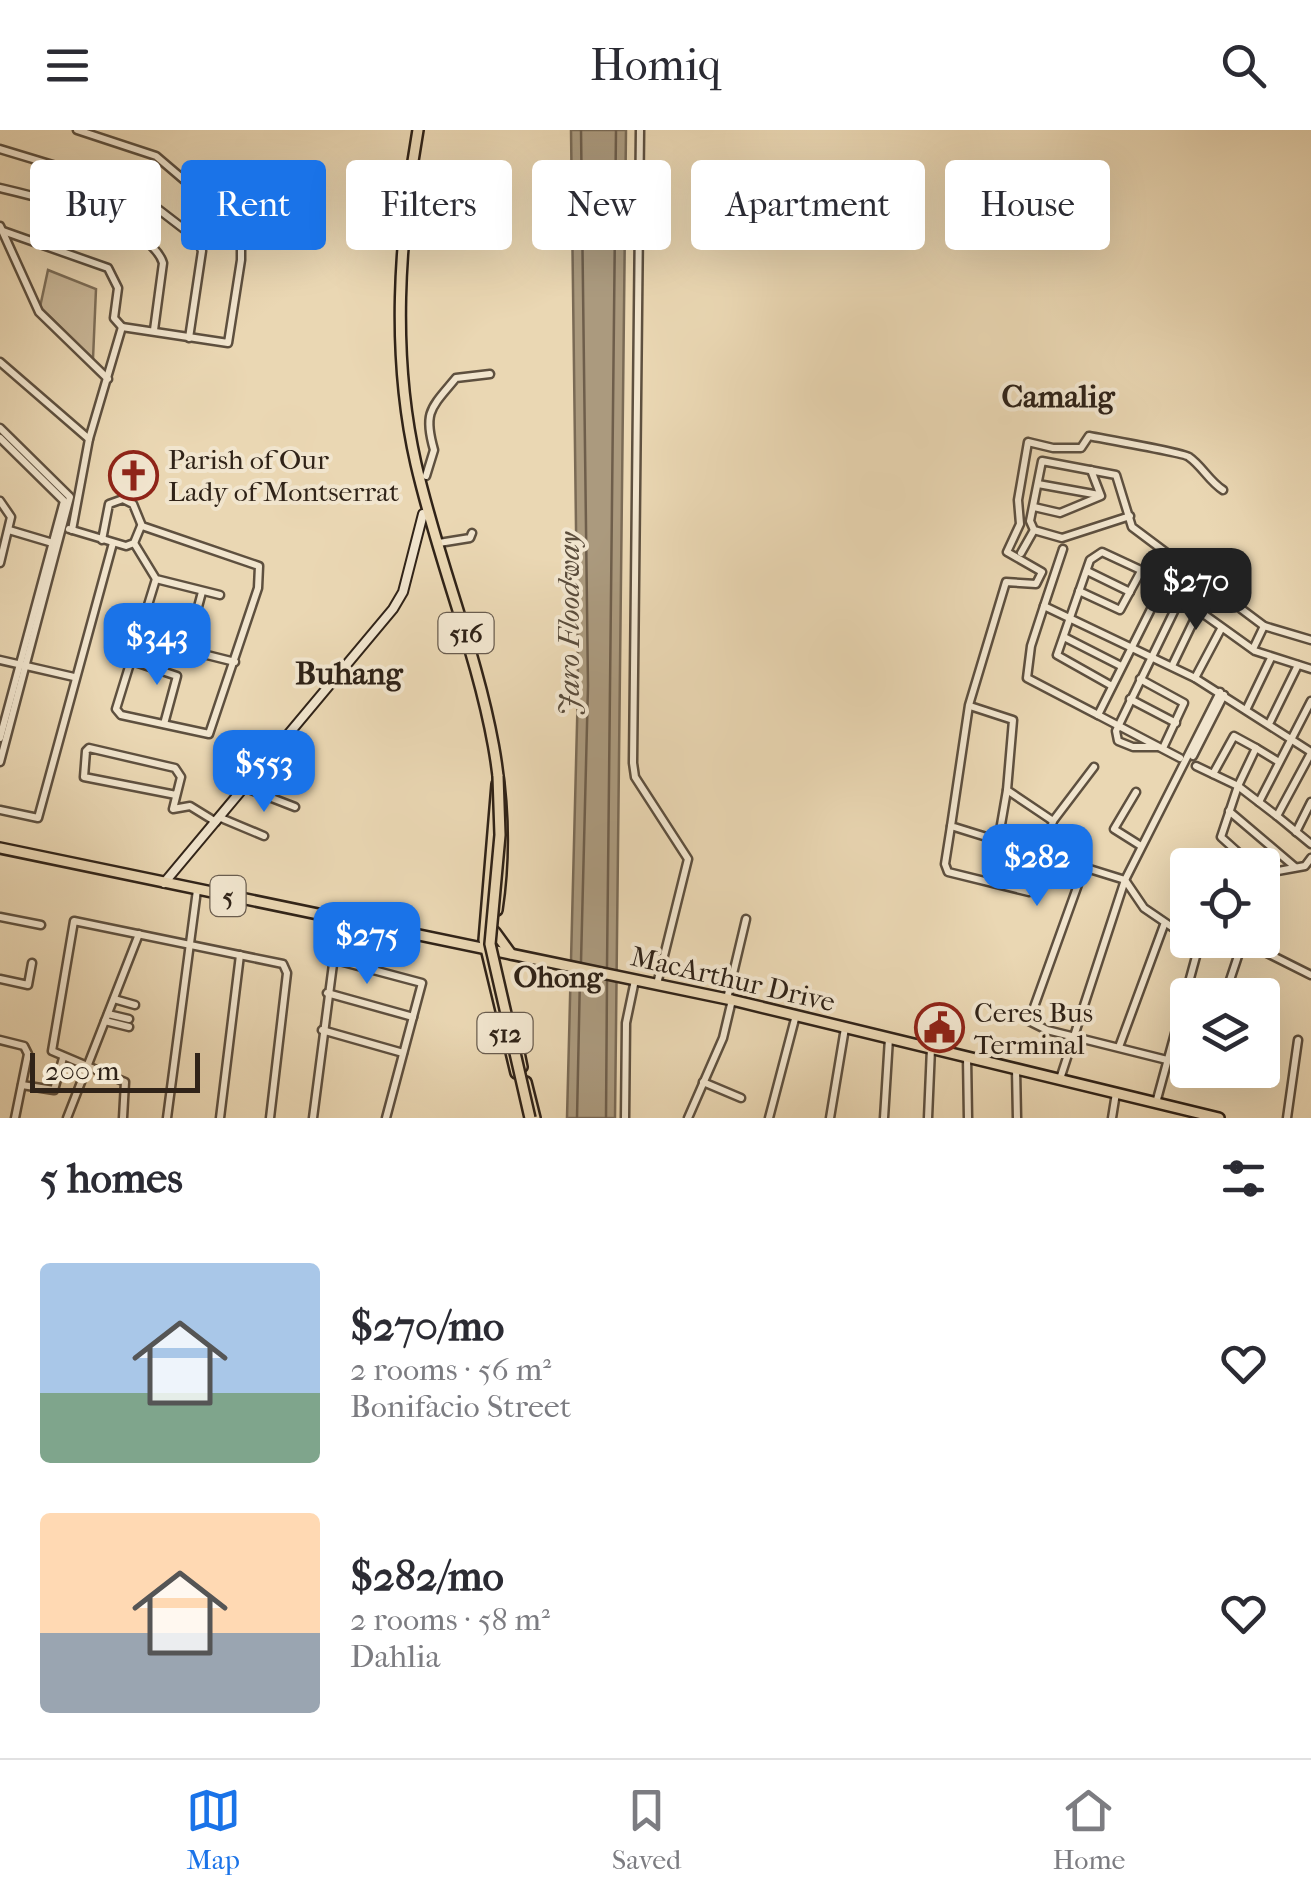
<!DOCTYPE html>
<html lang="en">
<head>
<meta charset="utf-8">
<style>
  :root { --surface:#fff; --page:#f7f7f7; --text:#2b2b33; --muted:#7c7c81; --line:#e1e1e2; --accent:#1a73e8 }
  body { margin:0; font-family:"IM FELL French Canon",serif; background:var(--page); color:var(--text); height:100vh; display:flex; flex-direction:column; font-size:38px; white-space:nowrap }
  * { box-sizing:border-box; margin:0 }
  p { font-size:32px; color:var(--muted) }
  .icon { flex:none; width:55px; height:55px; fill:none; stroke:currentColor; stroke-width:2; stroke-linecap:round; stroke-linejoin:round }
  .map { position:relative; height:988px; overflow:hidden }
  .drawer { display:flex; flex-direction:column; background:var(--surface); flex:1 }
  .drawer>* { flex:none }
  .hud { position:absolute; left:30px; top:30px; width:1252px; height:90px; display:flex; gap:20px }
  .fabs { position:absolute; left:1170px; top:718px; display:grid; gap:20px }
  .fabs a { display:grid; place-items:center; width:110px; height:110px; border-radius:10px; background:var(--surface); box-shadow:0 10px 40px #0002; font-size:50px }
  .scale { position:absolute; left:30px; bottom:25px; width:170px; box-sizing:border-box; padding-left:10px; border:5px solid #302318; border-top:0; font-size:28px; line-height:35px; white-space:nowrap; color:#302318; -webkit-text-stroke:8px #f1e5ce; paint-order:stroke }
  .price { position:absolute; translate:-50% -85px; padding:0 22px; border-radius:20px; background:var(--accent); color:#fff; font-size:32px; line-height:65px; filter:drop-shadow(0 2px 5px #0008) }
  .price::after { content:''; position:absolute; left:50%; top:60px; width:30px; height:22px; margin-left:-15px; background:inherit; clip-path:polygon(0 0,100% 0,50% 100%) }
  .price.selected { background:#222; color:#fff }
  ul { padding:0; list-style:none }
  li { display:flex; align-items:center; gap:30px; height:250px; padding:0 40px }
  li span { display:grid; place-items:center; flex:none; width:280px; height:200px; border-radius:10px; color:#555 }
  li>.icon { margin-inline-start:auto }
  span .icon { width:120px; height:120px; fill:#fffc; stroke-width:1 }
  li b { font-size:42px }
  h2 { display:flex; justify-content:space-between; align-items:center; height:120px; padding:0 40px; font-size:42px }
  .pill { padding:0 35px; border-radius:10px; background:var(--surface); box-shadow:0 10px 40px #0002; font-size:35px; line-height:90px }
  .pill.selected { background:var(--accent); color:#fff }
  header { display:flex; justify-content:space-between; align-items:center; height:130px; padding:0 40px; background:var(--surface); font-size:45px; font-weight:600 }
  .tab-bar { display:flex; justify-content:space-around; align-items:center; height:140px; border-top:2px solid var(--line); background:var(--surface); font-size:28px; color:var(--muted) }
  .tab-bar a { display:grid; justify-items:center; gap:5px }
  .tab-bar .selected { color:var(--accent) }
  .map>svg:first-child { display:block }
  .green { fill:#cab899; stroke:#7d6e58; stroke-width:2.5 }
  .water { fill:#ab9a7e; stroke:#7a6a55; stroke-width:2.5 }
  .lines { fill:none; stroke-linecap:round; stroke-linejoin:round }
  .shore { stroke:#6e5e4b; stroke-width:2.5 }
  .street-casing { stroke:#5e503f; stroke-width:11 }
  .secondary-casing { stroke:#302318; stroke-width:12 }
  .primary-casing { stroke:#302318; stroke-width:14 }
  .street { stroke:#f1e5ce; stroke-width:6 }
  .secondary { stroke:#f1e5ce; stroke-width:8 }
  .primary { stroke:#ead7b3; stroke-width:9 }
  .primary-bridge-casing { stroke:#302318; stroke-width:14; stroke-linecap:butt }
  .primary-bridge { stroke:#ead7b3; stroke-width:9 }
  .labels { text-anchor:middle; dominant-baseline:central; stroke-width:8; stroke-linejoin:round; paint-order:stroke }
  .shield { fill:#f1e5ce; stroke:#6a5d4f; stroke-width:2.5 }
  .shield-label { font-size:25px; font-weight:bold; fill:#302318 }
  .poi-label { font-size:28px; fill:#302318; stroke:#f1e5ce; text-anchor:start }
  .street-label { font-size:28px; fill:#302318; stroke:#f1e5ce }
  .water-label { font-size:30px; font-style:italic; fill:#5b4d3c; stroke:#f1e5ce }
  .neighbourhood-label { font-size:30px; font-weight:bold; fill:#302318; stroke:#f1e5ce }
  .quarter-label { font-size:32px; font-weight:bold; fill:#302318; stroke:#f1e5ce }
</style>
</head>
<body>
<header><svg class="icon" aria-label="menu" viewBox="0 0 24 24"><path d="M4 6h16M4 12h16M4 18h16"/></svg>Homiq<svg class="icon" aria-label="search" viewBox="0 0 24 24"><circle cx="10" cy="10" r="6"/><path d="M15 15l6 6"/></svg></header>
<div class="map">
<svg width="1311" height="988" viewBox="0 0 1311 988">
  <rect width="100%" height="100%" fill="#ead7b3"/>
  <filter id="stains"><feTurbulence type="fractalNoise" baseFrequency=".002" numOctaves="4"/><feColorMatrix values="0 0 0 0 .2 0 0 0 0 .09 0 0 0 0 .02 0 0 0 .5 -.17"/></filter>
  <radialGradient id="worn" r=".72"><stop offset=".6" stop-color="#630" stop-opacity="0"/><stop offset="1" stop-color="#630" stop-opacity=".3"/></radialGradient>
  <polygon class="green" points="48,140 96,159 93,229 40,177"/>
  <polygon class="water" points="571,0 626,0 615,988 567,988 578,556"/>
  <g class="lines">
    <g class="shore">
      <polyline points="581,0 588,556 581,832"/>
      <polyline points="607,837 616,0"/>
      <polyline points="577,988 580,846"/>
      <polyline points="606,988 607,851"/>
    </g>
    <defs>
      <g id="street">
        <polyline points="77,0 156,26 231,90 241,112 241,130 228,213 122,197"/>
        <polyline points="640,0 633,633 635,647 688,729 657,854"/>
        <polyline points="0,19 132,59 197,109 202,121 189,208"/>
        <path d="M0,58c38,9 151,35 163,75l-9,67"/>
        <polyline points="0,96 39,182 108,249"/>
        <polyline points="3,101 108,138 118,158 114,188 122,197"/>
        <polyline points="0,232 89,309"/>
        <polyline points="0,298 70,367 0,632"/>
        <polyline points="0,308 64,371 0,608"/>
        <path d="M426,346l8,-26c-11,-38 -3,-42 22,-72l34,-4"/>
        <polyline points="1038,354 1099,365"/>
        <polyline points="0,371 11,387 0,433"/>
        <polyline points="1034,377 1060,383 1101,366 1091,340"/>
        <polyline points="1130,386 1062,408 1034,400 1030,391 1042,331 1116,345 1132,397 1264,496 1311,510"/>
        <polyline points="69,399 126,416 134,413 141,396"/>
        <polyline points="9,400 56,414"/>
        <polyline points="72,400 89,309 122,197"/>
        <polyline points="102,410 109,374 123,369 133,374 142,396 259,436 258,458 209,604 121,585 116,579 156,449"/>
        <polyline points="134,413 156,449 220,465"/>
        <polyline points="439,413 470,408 472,403"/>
        <polyline points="1021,423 1034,400"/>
        <polyline points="1175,431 1098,585 1180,628"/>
        <polyline points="1087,441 1130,462"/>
        <polyline points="1079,461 1120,480 1140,443"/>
        <polyline points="1044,476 1063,419"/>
        <polyline points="145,485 187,493 195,488 202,462"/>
        <polyline points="1064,507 1121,536"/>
        <polyline points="200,518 207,525 235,532"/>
        <polyline points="1253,519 1264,496"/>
        <polyline points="0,530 74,547"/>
        <polyline points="132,531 177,546 164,594"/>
        <polyline points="1172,536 1198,482"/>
        <polyline points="1195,548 1221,499"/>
        <polyline points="1140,549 1184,573 1164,616"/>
        <polyline points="1112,556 1057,525 1090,430 1102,422 1145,442 1255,521 1311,539"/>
        <polyline points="1130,569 1176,593"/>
        <polyline points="970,576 1013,590 1007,660 1053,691"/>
        <polyline points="1247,578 1271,528"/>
        <polyline points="1098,585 1027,548 1031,516 1044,476 1195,548 1311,622"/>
        <polyline points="1270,592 1298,535"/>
        <polyline points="1157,617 1133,617 1118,611 1116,601 1180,469"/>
        <polyline points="1256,618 1279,632"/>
        <polyline points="1193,626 1224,565"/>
        <polyline points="269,629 294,641"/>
        <polyline points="1196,636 1238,656 1277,686 1311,623"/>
        <polyline points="1213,644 1234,606 1256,618 1238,656 1221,707 1252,735"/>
        <polyline points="246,658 295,677"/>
        <polyline points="1136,662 1114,699 1141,716"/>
        <polyline points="176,665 84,647 86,621 89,618 175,638 181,647 173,679 190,676 216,692"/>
        <polyline points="1259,672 1311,571"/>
        <polyline points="0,680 38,688 113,413"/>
        <polyline points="1229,681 1295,737"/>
        <polyline points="1277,686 1311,714"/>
        <polyline points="221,688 264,706"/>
        <polyline points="951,696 945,734 948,742 1029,762 1037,751 1053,691 1094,637"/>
        <polyline points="1296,702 1311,672"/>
        <polyline points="998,712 1007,660"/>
        <polyline points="1084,738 1029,891 1047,900 1167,930"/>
        <polyline points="1262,744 1305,736 1311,728"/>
        <polyline points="0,787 41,795"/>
        <path d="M1188,808l-44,-30 -19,-28 -174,-54 18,-121 37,-123 30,2 6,-12 -35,-20 13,-28 -2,-24 10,-58 25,6h28l8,-12c15,3 96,17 100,21 13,9 20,24 34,33"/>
        <polyline points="332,829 422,853 386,988"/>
        <polyline points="0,849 28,855 32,833"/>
        <polyline points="1188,854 1225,862"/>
        <polyline points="327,863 413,887"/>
        <polyline points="1225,865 1243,811 1311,845"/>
        <polyline points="114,869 135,875"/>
        <polyline points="727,869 746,789"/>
        <polyline points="108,884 129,889"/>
        <polyline points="105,891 129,897"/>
        <polyline points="322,900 403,923"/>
        <polyline points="0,910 24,916 28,924 15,988"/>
        <polyline points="1119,917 1164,795"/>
        <polyline points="967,927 968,988"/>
        <polyline points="1016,939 1017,988"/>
        <polyline points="1060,949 1125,750 1220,562"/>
        <polyline points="703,952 741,968"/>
        <polyline points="22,955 54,960 63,928"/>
        <polyline points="1156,973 1198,819 1192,810"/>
        <polyline points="67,988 139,804"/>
        <polyline points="123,988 125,952 52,921 74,791 283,834 287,843 270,988"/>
        <polyline points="167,988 197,760"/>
        <polyline points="220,988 240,825"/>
        <polyline points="313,988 339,788"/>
        <polyline points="625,988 626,893 635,850"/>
        <polyline points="688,988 723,908 732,870"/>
        <polyline points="769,988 796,885"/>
        <polyline points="830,988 845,898"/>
        <polyline points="884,988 889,908"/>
        <polyline points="928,988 931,918"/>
        <polyline points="1112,988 1116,963"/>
        <polyline points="1287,988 1298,910"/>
      </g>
      <polyline id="secondary" points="164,753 393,479 403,462 423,384"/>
      <g id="primary">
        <path d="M418,0c-19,110 -27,225 -2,334 36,156 106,280 81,446"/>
        <polyline points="497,654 484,810 516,943"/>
        <polyline points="0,718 732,870 1219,988"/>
        <polyline points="495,802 511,824"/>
        <polyline points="513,893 522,937"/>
        <polyline points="526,952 535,988"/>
      </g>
    </defs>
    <use href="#street" class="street-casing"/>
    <use href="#secondary" class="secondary-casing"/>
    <use href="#primary" class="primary-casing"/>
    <use href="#street" class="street"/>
    <use href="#secondary" class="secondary"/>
    <use href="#primary" class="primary"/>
    <defs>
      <polyline id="primary-bridge" points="498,646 500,705 490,814 530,988"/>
    </defs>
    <use href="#primary-bridge" class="primary-bridge-casing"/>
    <use href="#primary-bridge" class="primary-bridge"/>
  </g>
  <defs>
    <symbol id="church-ring" viewBox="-11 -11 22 22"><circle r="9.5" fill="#f1e5ce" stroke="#8f2418" stroke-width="1.5"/><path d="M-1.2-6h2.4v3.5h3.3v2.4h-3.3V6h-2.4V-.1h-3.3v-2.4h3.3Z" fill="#8f2418"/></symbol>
    <symbol id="civic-ring" viewBox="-11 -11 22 22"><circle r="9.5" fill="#f1e5ce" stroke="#8f2418" stroke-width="1.5"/><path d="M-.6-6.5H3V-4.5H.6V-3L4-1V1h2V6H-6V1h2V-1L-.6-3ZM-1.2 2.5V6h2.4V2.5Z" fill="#8f2418"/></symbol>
  </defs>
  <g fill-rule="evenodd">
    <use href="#church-ring" x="106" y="318" width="55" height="55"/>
    <use href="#civic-ring" x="912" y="870" width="55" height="55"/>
  </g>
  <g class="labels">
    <g class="shield">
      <rect x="438.5" y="483" width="55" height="40" rx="8"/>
      <rect x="210.5" y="746" width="35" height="40" rx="8"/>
      <rect x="477.5" y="883" width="55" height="40" rx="8"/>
    </g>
    <g class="shield-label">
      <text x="466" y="503">516</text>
      <text x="228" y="766">5</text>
      <text x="505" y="903">512</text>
    </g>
    <g class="poi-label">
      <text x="168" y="329">Parish of Our<tspan x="168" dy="32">Lady of Montserrat</tspan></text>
      <text x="974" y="882">Ceres Bus<tspan x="974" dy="32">Terminal</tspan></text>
    </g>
    <g class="street-label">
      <text transform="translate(733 849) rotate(13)">MacArthur Drive</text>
    </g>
    <g class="water-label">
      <text transform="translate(569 494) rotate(-90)">Jaro Floodway</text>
    </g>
    <g class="neighbourhood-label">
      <text x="558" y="847">Ohong</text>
    </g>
    <g class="quarter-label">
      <text x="1058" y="266">Camalig</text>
      <text x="349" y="543">Buhang</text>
    </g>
  </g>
  <rect width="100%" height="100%" filter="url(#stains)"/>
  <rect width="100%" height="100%" fill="url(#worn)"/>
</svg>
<div class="fabs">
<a><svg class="icon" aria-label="locate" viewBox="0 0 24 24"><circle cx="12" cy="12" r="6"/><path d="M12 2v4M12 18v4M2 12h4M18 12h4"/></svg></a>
<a><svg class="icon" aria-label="layers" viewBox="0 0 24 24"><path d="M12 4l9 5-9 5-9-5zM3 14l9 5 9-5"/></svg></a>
</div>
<div class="scale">200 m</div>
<b class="price selected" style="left:1196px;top:503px">$270</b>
<b class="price" style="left:157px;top:558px">$343</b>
<b class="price" style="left:264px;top:685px">$553</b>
<b class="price" style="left:1037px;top:779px">$282</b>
<b class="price" style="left:367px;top:857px">$275</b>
<div class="hud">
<a class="pill">Buy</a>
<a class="pill selected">Rent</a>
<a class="pill">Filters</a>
<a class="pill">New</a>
<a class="pill">Apartment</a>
<a class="pill">House</a>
</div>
</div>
<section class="drawer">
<h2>5 homes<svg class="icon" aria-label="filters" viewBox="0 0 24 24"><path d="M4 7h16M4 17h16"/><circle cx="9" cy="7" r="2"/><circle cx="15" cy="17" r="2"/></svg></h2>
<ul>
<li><span style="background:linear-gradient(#a9c7e8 65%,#7fa58c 0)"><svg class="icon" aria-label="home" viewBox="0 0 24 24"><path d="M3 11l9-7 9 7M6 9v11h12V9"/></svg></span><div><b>$270/mo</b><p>2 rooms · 56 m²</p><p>Bonifacio Street</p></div><svg class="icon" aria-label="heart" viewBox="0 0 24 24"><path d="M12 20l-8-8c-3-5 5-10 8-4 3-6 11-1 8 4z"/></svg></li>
<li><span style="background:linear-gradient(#ffd9b3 60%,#9aa5b1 0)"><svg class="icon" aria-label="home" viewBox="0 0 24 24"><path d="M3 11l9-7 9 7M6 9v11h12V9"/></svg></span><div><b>$282/mo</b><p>2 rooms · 58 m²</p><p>Dahlia</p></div><svg class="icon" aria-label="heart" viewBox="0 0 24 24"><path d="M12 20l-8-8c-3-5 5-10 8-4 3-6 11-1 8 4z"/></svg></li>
</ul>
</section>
<nav class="tab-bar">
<a class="selected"><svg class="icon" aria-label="map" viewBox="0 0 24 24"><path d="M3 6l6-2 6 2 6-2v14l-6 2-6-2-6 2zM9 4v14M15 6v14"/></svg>Map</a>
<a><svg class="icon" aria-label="saved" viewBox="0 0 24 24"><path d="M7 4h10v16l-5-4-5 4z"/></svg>Saved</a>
<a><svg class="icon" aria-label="home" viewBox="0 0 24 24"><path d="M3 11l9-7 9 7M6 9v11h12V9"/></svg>Home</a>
</nav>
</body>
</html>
